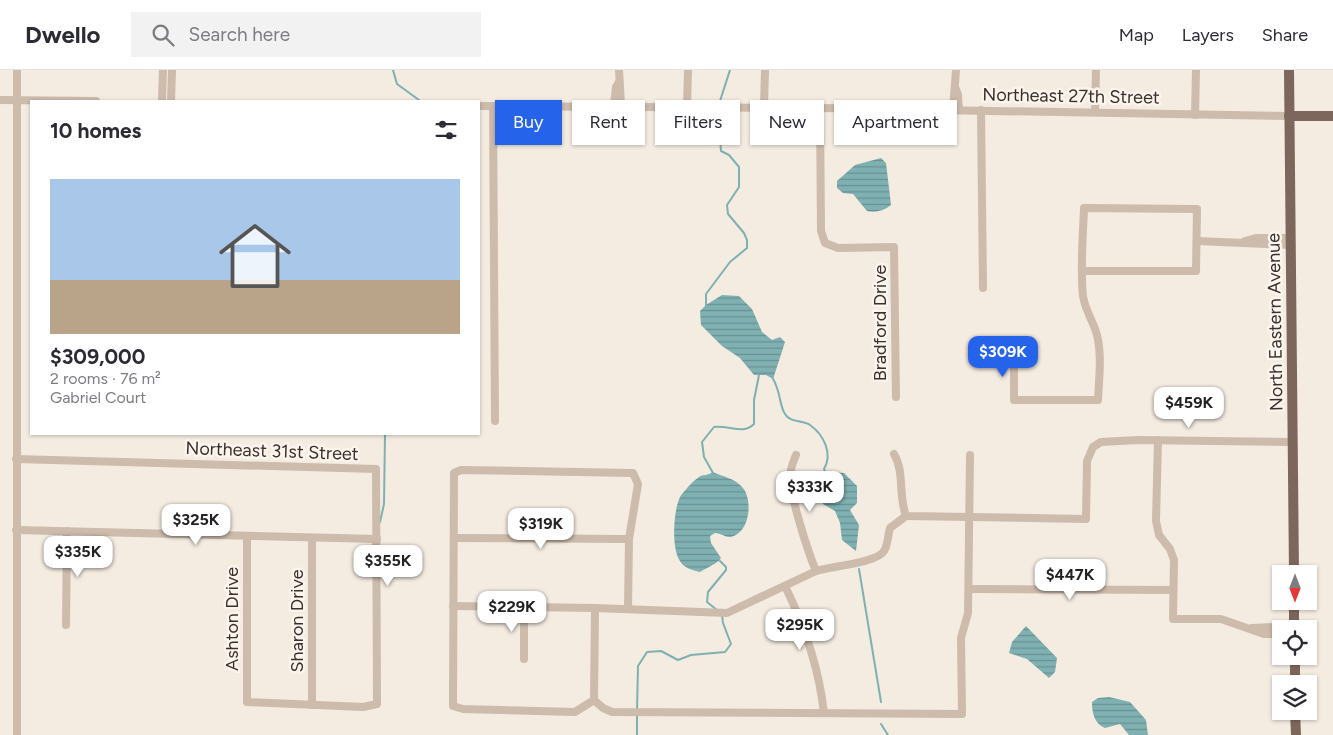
<!DOCTYPE html>
<html lang="en">
<head>
<meta charset="utf-8">
<style>
  :root { --surface:#fff; --page:#f2f2f3; --text:#2b2b33; --muted:#7c7c81; --line:#e1e1e2; --accent:#2563eb }
  body { margin:0; font-family:Figtree,sans-serif; background:var(--page); color:var(--text); height:100vh; display:flex; flex-direction:column; font-size:19px; white-space:nowrap }
  * { box-sizing:border-box; margin:0 }
  p { font-size:16px; color:var(--muted) }
  .icon { flex:none; width:28px; height:28px; fill:none; stroke:currentColor; stroke-width:2; stroke-linecap:round; stroke-linejoin:round }
  .map { position:relative; flex:1; overflow:hidden }
  .drawer { position:absolute; left:30px; top:30px; width:450px; height:335px; display:flex; flex-direction:column; background:var(--surface); border-radius:0px; box-shadow:0 1px 4px #0004 }
  .drawer>* { flex:none }
  .hud { position:absolute; left:495px; top:30px; width:475px; height:45px; display:flex; gap:10px }
  .needle { width:32px; rotate:180deg }
  .fabs { position:absolute; left:1272px; top:495px; display:grid; gap:10px }
  .fabs a { display:grid; place-items:center; width:45px; height:45px; border-radius:0px; background:var(--surface); box-shadow:0 1px 4px #0004; font-size:25px }
  .price { position:absolute; translate:-50% -42px; padding:0 11px; border-radius:10px; background:#fff; color:#222; font-size:16px; line-height:32px; filter:drop-shadow(0 1px 2px #0008) }
  .price::after { content:''; position:absolute; left:50%; top:30px; width:15px; height:11px; margin-left:-8px; background:inherit; clip-path:polygon(0 0,100% 0,50% 100%) }
  .price.selected { background:var(--accent); color:#fff }
  ul { padding:0; list-style:none }
  li { display:grid; align-content:center; gap:10px; height:265px; padding:0 20px }
  li+li { border-top:1px solid var(--line) }
  li span { display:grid; place-items:center; height:155px; border-radius:0px; color:#555 }
  li>.icon { margin-inline-start:auto }
  span .icon { width:90px; height:90px; fill:#fffc; stroke-width:1 }
  li b { font-size:21px }
  h2 { display:flex; justify-content:space-between; align-items:center; height:60px; padding:0 20px; font-size:21px }
  .pill { padding:0 18px; border-radius:0px; background:var(--surface); box-shadow:0 1px 4px #0004; font-size:18px; line-height:45px }
  .pill.selected { background:var(--accent); color:#fff }
  header { display:flex; align-items:center; gap:30px; box-sizing:border-box; height:70px; padding:0 25px; background:var(--surface); border-bottom:1px solid var(--line) }
  header strong { font-size:24px }
  nav { display:flex; gap:28px; margin-inline-start:auto; font-size:18px }
  .search { width:350px; height:45px; background:var(--page); display:flex; align-items:center; gap:12px; box-sizing:border-box; padding:0 18px; border-radius:0px; color:var(--muted); font-size:19px }
  .map>svg:first-child { display:block }
  .water { fill:url(#water-rules) }
  .lines { fill:none; stroke-linecap:round; stroke-linejoin:round }
  .stream { stroke:#7fb0b2; stroke-width:2 }
  .minor { stroke:#cdbbac; stroke-width:8 }
  .major { stroke:#7d675c; stroke-width:10 }
  .labels { text-anchor:middle; dominant-baseline:central; stroke-width:5; stroke-linejoin:round; paint-order:stroke }
  .street-label { font-size:18px; fill:#3b302b; stroke:#fbf5ee }
</style>
</head>
<body>
<header>
<strong>Dwello</strong>
<div class="search"><svg class="icon" aria-label="search" viewBox="0 0 24 24"><circle cx="10" cy="10" r="6"/><path d="M15 15l6 6"/></svg>Search here</div>
<nav><a>Map</a><a>Layers</a><a>Share</a></nav>
</header>
<div class="map">
<svg width="1333" height="665" viewBox="0 0 1333 665">
  <defs>
    <pattern id="water-rules" width="6" height="5" patternUnits="userSpaceOnUse" patternTransform="scale(1.25)"><rect width="6" height="5" fill="#7fb0b2"/><path d="M0 2.5h6" fill="none" stroke="#699091"/></pattern>
  </defs>
  <rect width="100%" height="100%" fill="#f4ebe1"/>
  <g class="water">
    <path d="M881,88l5,5 5,42c-7,6 -16,8 -24,6l-14,-17 -10,-1 -6,-5v-7l18,-16z"/>
    <polygon points="722,225 739,226 752,239 762,262 772,270 780,267 785,272 773,309 766,305 754,305 740,288 722,276 701,255 700,241 706,235"/>
    <path d="M713,402c10,5 22,6 30,16 10,12 7,46 -13,49 -5,0 -10,-4 -15,-4l-5,3 1,7 10,15c-4,6 -15,10 -21,14 -8,-2 -16,-4 -20,-11 -9,-11 -7,-56 2,-67 5,-6 11,-13 17,-17 4,-3 9,-1 14,-5z"/>
    <polygon points="825,402 844,403 857,416 857,433 850,440 859,455 856,481 842,470 840,453 835,441 823,434 818,412"/>
    <polygon points="1026,556 1057,588 1055,602 1049,608 1027,589 1009,583 1012,572"/>
    <path d="M1109,627l21,5 16,18 2,15h-19l-9,-11 -15,4c-11,-5 -13,-15 -13,-26l6,-4z"/>
  </g>
  <g class="lines">
    <g class="stream">
      <polyline points="393,0 397,14 419,30"/>
      <polyline points="720,31 730,0"/>
      <polyline points="706,237 706,224 730,192 747,178 747,170 744,163 728,144 727,135 739,117 739,97 729,85 721,81 718,48"/>
      <path d="M772,307c9,14 7,28 13,37 5,9 18,6 25,11 14,10 23,29 14,44l2,5"/>
      <path d="M713,403l-9,-16 -2,-15 12,-15c15,-2 29,8 40,-3v-24l5,-25"/>
      <polyline points="380,452 384,434 385,364"/>
      <polyline points="365,499 373,483"/>
      <polyline points="859,499 881,632"/>
      <polyline points="717,540 707,532 708,522 726,500 726,497 719,490"/>
      <polyline points="637,640 638,596 647,582 661,581 678,590 691,585 725,582 731,574 723,553 722,545"/>
      <polyline points="881,654 888,665"/>
      <polyline points="637,665 637,645"/>
    </g>
    <g class="minor">
      <polyline points="619,0 621,35"/>
      <polyline points="956,19 958,25 959,40"/>
      <polyline points="0,30 96,31"/>
      <polyline points="162,31 163,0"/>
      <polyline points="171,31 172,0"/>
      <polyline points="614,35 616,17 619,12"/>
      <polyline points="479,36 820,38 1289,46"/>
      <polyline points="493,36 495,351"/>
      <polyline points="687,36 688,0"/>
      <polyline points="764,37 765,0"/>
      <polyline points="820,38 821,161 825,173 838,178 894,177 896,327"/>
      <polyline points="953,40 956,0"/>
      <polyline points="981,40 983,218"/>
      <polyline points="1095,42 1096,0"/>
      <polyline points="1195,45 1196,0"/>
      <polyline points="1197,171 1290,175"/>
      <polyline points="1245,171 1256,168 1290,168"/>
      <path d="M1014,286v44h84c1,-20 4,-45 -1,-65 -4,-14 -12,-25 -14,-39 -3,-29 0,-60 1,-88l113,1 -1,62h-113"/>
      <polyline points="1158,370 1156,451 1159,465 1170,479 1174,490 1173,549 1221,549 1264,564 1281,564"/>
      <path d="M894,384c11,19 4,41 12,62l180,3 1,-58 6,-14 8,-5 37,-2 154,2"/>
      <path d="M796,385c-3,7 -6,14 -6,22 0,19 18,75 26,94"/>
      <polyline points="16,389 376,399 377,634 363,637 247,632 247,466"/>
      <path d="M906,446l-16,12c-2,7 -2,17 -6,23 -7,12 -53,15 -68,20l-89,42 -132,-5 -1,92 9,8 9,4 350,2 -1,-76 7,-25 2,-158"/>
      <polyline points="16,460 377,469"/>
      <polyline points="454,468 629,469"/>
      <path d="M785,516c20,41 34,82 39,127"/>
      <polyline points="969,519 1172,520"/>
      <polyline points="453,536 595,538"/>
      <polyline points="524,536 524,589"/>
      <polyline points="66,555 67,461"/>
      <polyline points="1252,558 1294,556"/>
      <polyline points="594,630 575,642 463,639 453,636 454,403 461,400 633,403 638,414 629,469 628,538"/>
      <polyline points="312,635 312,468"/>
      <polyline points="17,665 17,0"/>
    </g>
    <g class="major">
      <polyline points="1289,0 1294,504"/>
      <polyline points="1289,46 1333,46"/>
      <polyline points="1294,531 1294,559"/>
      <polyline points="1295,586 1295,614"/>
      <polyline points="1295,641 1296,665"/>
    </g>
  </g>
  <g class="labels">
    <g class="street-label">
      <text transform="translate(1071 26) rotate(1)">Northeast 27th Street</text>
      <text transform="translate(1275 252) rotate(-91)">North Eastern Avenue</text>
      <text transform="translate(880 253) rotate(-90)">Bradford Drive</text>
      <text transform="translate(272 381) rotate(2)">Northeast 31st Street</text>
      <text transform="translate(232 549) rotate(-90)">Ashton Drive</text>
      <text transform="translate(297 551) rotate(-90)">Sharon Drive</text>
    </g>
  </g>
</svg>
<div class="fabs">
<a><svg class="needle" viewBox="-14 -14 28 28"><path d="M0-13l5 13h-10z" fill="#e53935"/><path d="M0 13l5-13h-10z" fill="#7c7c81"/></svg></a>
<a><svg class="icon" aria-label="locate" viewBox="0 0 24 24"><circle cx="12" cy="12" r="6"/><path d="M12 2v4M12 18v4M2 12h4M18 12h4"/></svg></a>
<a><svg class="icon" aria-label="layers" viewBox="0 0 24 24"><path d="M12 4l9 5-9 5-9-5zM3 14l9 5 9-5"/></svg></a>
</div>
<b class="price selected" style="left:1003px;top:308px">$309K</b>
<b class="price" style="left:1189px;top:359px">$459K</b>
<b class="price" style="left:810px;top:443px">$333K</b>
<b class="price" style="left:196px;top:476px">$325K</b>
<b class="price" style="left:541px;top:480px">$319K</b>
<b class="price" style="left:78px;top:508px">$335K</b>
<b class="price" style="left:388px;top:517px">$355K</b>
<b class="price" style="left:1070px;top:531px">$447K</b>
<b class="price" style="left:512px;top:563px">$229K</b>
<b class="price" style="left:800px;top:581px">$295K</b>
<div class="hud">
<a class="pill selected">Buy</a>
<a class="pill">Rent</a>
<a class="pill">Filters</a>
<a class="pill">New</a>
<a class="pill">Apartment</a>
</div>
<section class="drawer">
<h2>10 homes<svg class="icon" aria-label="filters" viewBox="0 0 24 24"><path d="M4 7h16M4 17h16"/><circle cx="9" cy="7" r="2"/><circle cx="15" cy="17" r="2"/></svg></h2>
<ul>
<li><span style="background:linear-gradient(#a9c7e8 65%,#b9a48a 0)"><svg class="icon" aria-label="home" viewBox="0 0 24 24"><path d="M3 11l9-7 9 7M6 9v11h12V9"/></svg></span><div><b>$309,000</b><p>2 rooms · 76 m²</p><p>Gabriel Court</p></div></li>
</ul>
</section>
</div>
</body>
</html>
